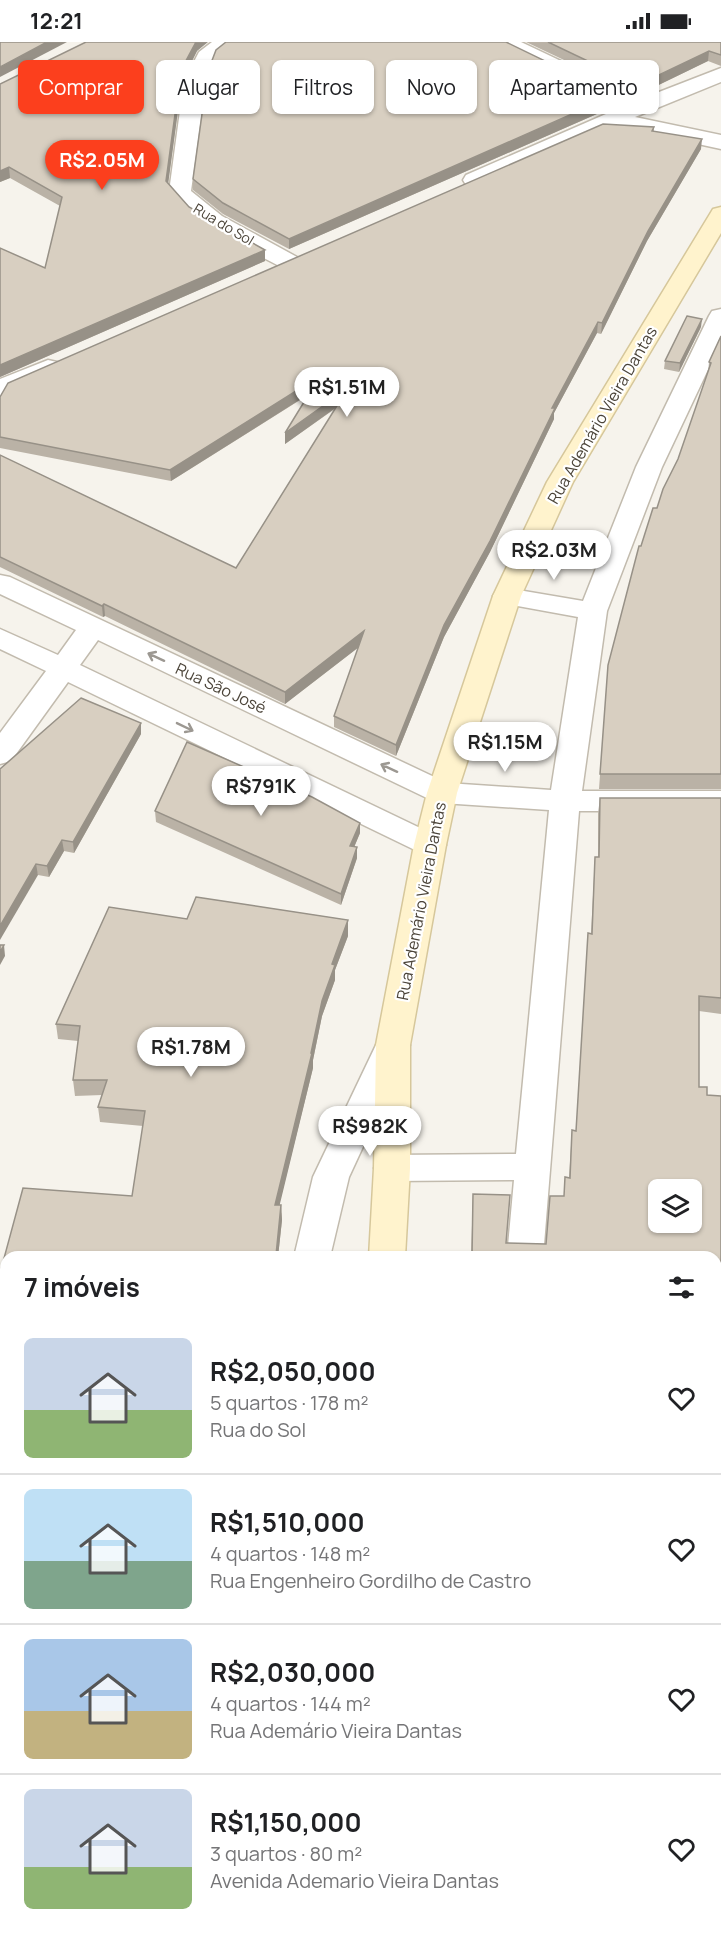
<!DOCTYPE html>
<html lang="pt">
<head>
<meta charset="utf-8">
<style>
  :root { --surface:#fff; --page:#f6f6f6; --text:#202124; --muted:#757577; --line:#e0e0e0; --accent:#fc3f1d }
  body { margin:0; font-family:Manrope,sans-serif; background:var(--page); color:var(--text); height:100vh; display:flex; flex-direction:column; font-size:22px; white-space:nowrap }
  * { box-sizing:border-box; margin:0 }
  p { font-size:20px; color:var(--muted) }
  .icon { flex:none; width:33px; height:33px; fill:none; stroke:currentColor; stroke-width:2; stroke-linecap:round; stroke-linejoin:round }
  .map { position:relative; flex:1; overflow:hidden }
  .side { position:absolute; left:0px; top:1209px; width:722px; height:684px; display:flex; flex-direction:column; background:var(--surface); border-radius:18px 18px 0 0; box-shadow:0 2px 4px #0004 }
  .side>* { flex:none }
  .hud { position:absolute; left:18px; top:18px; width:686px; height:54px; display:flex; gap:12px }
  .tools { position:absolute; left:648px; top:1137px; display:grid; gap:12px }
  .tools a { display:grid; place-items:center; width:54px; height:54px; border-radius:9px; background:var(--surface); box-shadow:0 2px 4px #0004; font-size:30px }
  .price { position:absolute; translate:-50% -51px; padding:0 14px; border-radius:21px; background:#fff; color:#222; font-size:20px; line-height:39px; filter:drop-shadow(0 2px 3px #0008) }
  .price::after { content:''; position:absolute; left:50%; top:36px; width:18px; height:14px; margin-left:-9px; background:inherit; clip-path:polygon(0 0,100% 0,50% 100%) }
  .price.on { background:var(--accent); color:#fff }
  ul { padding:0; list-style:none }
  li { display:flex; align-items:center; gap:18px; height:150px; padding:0 24px }
  li+li { border-top:2px solid var(--line) }
  li span { display:grid; place-items:center; flex:none; width:168px; height:120px; border-radius:9px; color:#555 }
  li>.icon { margin-inline-start:auto }
  span .icon { width:72px; height:72px; fill:#fffc; stroke-width:1 }
  li b { font-size:26px }
  h2 { display:flex; justify-content:space-between; align-items:center; height:72px; padding:0 24px; font-size:26px }
  .tag { padding:0 21px; border-radius:9px; background:var(--surface); box-shadow:0 2px 4px #0004; font-size:21px; line-height:54px }
  .tag.on { background:var(--accent); color:#fff }
  .status { display:flex; justify-content:space-between; align-items:center; height:42px; padding:0 30px; background:var(--surface); direction:ltr }
  .status svg { height:16px; fill:currentColor }
  .map>svg:first-child { display:block }
  .lines { fill:none; stroke-linecap:round; stroke-linejoin:round }
  .minor-casing { stroke:#c2bbae; stroke-width:3 }
  .tertiary-casing { stroke:#c2bbae; stroke-width:3 }
  .secondary-casing { stroke:#d6c79b; stroke-width:3 }
  .minor { fill:#fff; fill-rule:evenodd }
  .tertiary { fill:#fff; fill-rule:evenodd }
  .secondary { fill:#fff3cd; fill-rule:evenodd }
  .wall { fill:#bab2a6; fill-rule:evenodd }
  .shaded-wall { fill:#979187 }
  .building { fill:#d8cfc1; stroke:#979187; stroke-width:1.5; fill-rule:evenodd }
  .oneway { stroke:#9c9892 }
  .labels { text-anchor:middle; dominant-baseline:central; stroke-width:4.5; stroke-linejoin:round; paint-order:stroke }
  .far-street-label { font-size:14px; fill:#4b4439; stroke:#fff }
  .street-label { font-size:16px; fill:#4b4439; stroke:#fff }
</style>
</head>
<body>
<div class="status"><b>12:21</b><svg viewBox="0 0 49 12"><path d="M0 12V9h3v3zM5 12V6h3v6zM10 12V3h3v9zM15 12V0h3v12zM26 1h20v11H26zM47 4h2v5h-2z"/></svg></div>
<div class="map">
<svg width="721" height="1893" viewBox="0 0 721 1893">
  <rect width="100%" height="100%" fill="#f6f3ec"/>
  <g class="lines">
    <defs>
      <g id="minor">
        <path d="M212,0h24l-21,17 -9,22 -15,110 31,25 75,41 4,5 -4,5 -8,2 -8,-2c-38,-21 -87,-38 -112,-75l15,-111 15,-29z"/>
        <polygon points="495,0 521,0 641,57 721,26 721,40 635,75 721,93 721,107 615,84 482,143 474,145 466,143 463,138 466,133 622,65 498,4"/>
        <polygon points="721,267 721,300 662,425 607,569 582,749 721,749 721,769 579,769 543,1215 507,1215 514,1138 392,1139 380,1135 374,1126 380,1117 392,1113 516,1112 549,768 442,761 431,758 98,598 80,623 441,796 446,803 441,810 430,813 419,810 68,640 11,719 0,722 0,691 46,629 0,607 0,587 58,613 76,588 0,552 0,533 10,535 447,741 551,748 578,575 507,562 497,560 493,554 497,548 507,546 583,559 636,425 709,274 712,269"/>
        <polygon points="48,318 57,320 60,325 57,330 0,354 0,337"/>
        <polygon points="393,991 405,994 410,1003 349,1135 330,1215 294,1215 313,1135 376,1003 381,994"/>
        <polygon points="163,1887 209,1887 208,1893 162,1893"/>
      </g>
      <rect id="tertiary" x="327" y="1887" width="46" height="6"/>
      <g id="secondary">
        <polygon points="721,165 721,191 573,440 521,554 457,751 446,803 410,1003 410,1126 405,1215 369,1215 374,1126 376,1003 414,803 427,751 493,554 547,440 710,172 713,167"/>
        <polygon points="0,1635 6,1636 6,1674 0,1673"/>
      </g>
    </defs>
    <use href="#minor" class="minor-casing"/>
    <use href="#tertiary" class="tertiary-casing"/>
    <use href="#secondary" class="secondary-casing"/>
    <use href="#minor" class="minor"/>
    <use href="#tertiary" class="tertiary"/>
    <use href="#secondary" class="secondary"/>
  </g>
  <g class="wall">
    <polygon points="526,0 721,0 721,24 708,19 638,53"/>
    <polygon points="197,9 182,39 168,141 189,165 265,208 265,219 0,335 0,206 45,226 60,164 10,136 0,140 0,42"/>
    <polygon points="615,53 615,64 289,207 223,172 193,148 193,137"/>
    <polygon points="654,85 654,89 701,107 647,199 601,292 597,291 554,371 554,377 490,510 444,595 396,714 334,685 334,674 359,605 285,662 105,574 103,575 0,525 0,413 236,526 336,366 285,402 285,391 308,353 171,439 0,406 0,355"/>
    <polygon points="701,285 679,330 664,327 665,319"/>
    <polygon points="721,294 721,747 599,747 608,623 641,504 678,417 708,331 709,320"/>
    <polygon points="141,692 74,811 64,809 49,835 38,833 0,727"/>
    <path d="M600,756h121v216l-22,-3v76h8v8l14,1v839h-208v-6h203v-672h-245l2,-63 37,1 -4,48 40,1 4,-48h14l1,-19 4,1 3,-48 4,1 12,-198 3,1 4,-77h3v-44zM658,1148h34v32h-34z"/>
    <polygon points="155,769 360,791 354,805 357,816 341,863 156,780"/>
    <polygon points="196,855 348,878 348,894 335,928 335,938 322,974 313,1018 313,1026 279,1163 281,1163 282,1178 278,1215 6,1215 6,1246 2,1246 0,1231 23,1146 132,1154 143,1084 100,1080 98,1065 102,1053 75,1054 73,1038 78,999 58,997 56,982 109,865 187,877"/>
    <polygon points="6,1346 6,1616 0,1616 0,1373"/>
    <polygon points="0,1715 6,1716 6,1791 0,1790"/>
  </g>
  <g class="shaded-wall">
    <polygon points="47,0 67,0 0,35 0,25"/>
    <polygon points="196,0 208,0 197,9 182,39 167,150 166,139 181,28"/>
    <polygon points="709,9 708,19 638,53 638,43"/>
    <polygon points="615,53 615,64 289,207 289,197"/>
    <polygon points="702,97 701,107 647,199 601,292 602,281 648,189"/>
    <polygon points="9,125 10,136 0,140 0,129"/>
    <polygon points="265,208 265,219 0,335 0,323"/>
    <polygon points="702,277 701,285 679,330 680,321"/>
    <polygon points="598,280 597,291 554,371 554,377 490,510 444,595 396,714 396,703 444,583 552,366"/>
    <polygon points="320,334 320,345 171,439 170,428"/>
    <polygon points="348,346 348,357 285,402 285,391"/>
    <polygon points="104,562 105,574 103,575 102,564"/>
    <polygon points="364,589 364,601 285,662 285,650"/>
    <polygon points="141,681 141,692 74,811 73,800"/>
    <polygon points="360,781 360,791 350,815 350,804"/>
    <polygon points="62,798 64,809 49,835 47,824"/>
    <polygon points="357,805 357,816 341,863 341,852"/>
    <polygon points="36,822 38,833 0,898 0,884"/>
    <polygon points="348,878 348,894 335,928 335,938 322,974 313,1018 313,1026 276,1178 275,1163 322,959 332,922"/>
    <polygon points="4,903 5,914 0,923 0,910"/>
    <polygon points="281,1163 282,1178 278,1215 276,1215"/>
    <polygon points="149,1887 154,1887 153,1893 147,1893"/>
  </g>
  <g class="building">
    <polygon points="0,0 47,0 0,25"/>
    <polygon points="86,0 196,0 181,28 166,139 189,165 265,208 0,323 0,206 45,226 62,155 9,125 0,129 0,42"/>
    <polygon points="226,0 506,0 615,53 289,197 223,161 193,137 208,29 216,8"/>
    <polygon points="548,0 721,0 721,13 709,9 638,43"/>
    <polygon points="603,82 654,85 652,89 702,97 648,189 602,281 598,280 552,366 555,366 490,499 444,583 396,703 334,674 364,589 285,650 104,562 102,564 0,515 0,413 236,526 348,346 285,391 320,334 170,428 0,395 0,355 8,341"/>
    <polygon points="687,274 702,277 680,321 665,319"/>
    <polygon points="721,294 721,732 600,732 608,623 639,504 641,504 653,466 657,466 663,447 678,417 711,321 709,320"/>
    <polygon points="81,656 141,681 73,800 62,798 47,824 36,822 0,884 0,727"/>
    <polygon points="187,700 312,755 360,781 350,804 357,805 341,852 155,769"/>
    <path d="M600,756h121v200l-22,-2v91h8v8l14,1v839h-208v-6h203v-672h-244l1,-63 37,1 -4,48 40,1 4,-48h14l1,-19 5,1 2,-48 4,1 12,-198 4,1 3,-77h4zM658,1148h34v32h-34z"/>
    <polygon points="196,855 348,878 332,922 335,923 322,959 311,1011 312,1011 275,1163 281,1163 276,1213 270,1213 270,1215 6,1215 6,1231 0,1231 23,1146 132,1154 145,1069 98,1065 107,1038 73,1038 80,984 56,982 109,865 187,877"/>
    <polygon points="0,903 4,903 0,910"/>
    <polygon points="6,1346 6,1602 0,1602 0,1373"/>
    <polygon points="0,1715 6,1716 6,1775 0,1774"/>
    <polygon points="54,1887 149,1887 147,1893 52,1893"/>
  </g>
  <defs><path id="oneway-shaft" d="M-6 0H5M1.5-3L5.5 0L1.5 3" fill="none" stroke-width="1.6" stroke-linecap="round" stroke-linejoin="round" transform="scale(1.5)"/></defs>
  <g class="oneway">
    <use href="#oneway-shaft" transform="translate(156 615) rotate(-155)"/>
    <use href="#oneway-shaft" transform="translate(185 685) rotate(26)"/>
    <use href="#oneway-shaft" transform="translate(389 726) rotate(-155)"/>
  </g>
  <g class="labels">
    <g class="far-street-label">
      <text transform="translate(224 182) rotate(31)">Rua do Sol</text>
    </g>
    <g class="street-label">
      <text transform="translate(602 373) rotate(-60)">Rua Ademário Vieira Dantas</text>
      <text transform="translate(221 646) rotate(25)">Rua São José</text>
      <text transform="translate(421 859) rotate(-79)">Rua Ademário Vieira Dantas</text>
    </g>
  </g>
</svg>
<div class="tools">
<a><svg class="icon" aria-label="layers" viewBox="0 0 24 24"><path d="M12 4l9 5-9 5-9-5zM3 14l9 5 9-5"/></svg></a>
</div>
<b class="price on" style="left:102px;top:149px">R$2.05M</b>
<b class="price" style="left:347px;top:376px">R$1.51M</b>
<b class="price" style="left:554px;top:539px">R$2.03M</b>
<b class="price" style="left:505px;top:731px">R$1.15M</b>
<b class="price" style="left:261px;top:775px">R$791K</b>
<b class="price" style="left:191px;top:1036px">R$1.78M</b>
<b class="price" style="left:370px;top:1115px">R$982K</b>
<div class="hud">
<a class="tag on">Comprar</a>
<a class="tag">Alugar</a>
<a class="tag">Filtros</a>
<a class="tag">Novo</a>
<a class="tag">Apartamento</a>
</div>
<section class="side">
<h2>7 imóveis<svg class="icon" aria-label="filters" viewBox="0 0 24 24"><path d="M4 7h16M4 17h16"/><circle cx="9" cy="7" r="2"/><circle cx="15" cy="17" r="2"/></svg></h2>
<ul>
<li><span style="background:linear-gradient(#c9d6e8 60%,#8fb573 0)"><svg class="icon" aria-label="home" viewBox="0 0 24 24"><path d="M3 11l9-7 9 7M6 9v11h12V9"/></svg></span><div><b>R$2,050,000</b><p>5 quartos · 178 m²</p><p>Rua do Sol</p></div><svg class="icon" aria-label="heart" viewBox="0 0 24 24"><path d="M12 20l-8-8c-3-5 5-10 8-4 3-6 11-1 8 4z"/></svg></li>
<li><span style="background:linear-gradient(#bfe0f5 60%,#7fa58c 0)"><svg class="icon" aria-label="home" viewBox="0 0 24 24"><path d="M3 11l9-7 9 7M6 9v11h12V9"/></svg></span><div><b>R$1,510,000</b><p>4 quartos · 148 m²</p><p>Rua Engenheiro Gordilho de Castro</p></div><svg class="icon" aria-label="heart" viewBox="0 0 24 24"><path d="M12 20l-8-8c-3-5 5-10 8-4 3-6 11-1 8 4z"/></svg></li>
<li><span style="background:linear-gradient(#a9c7e8 60%,#c2b280 0)"><svg class="icon" aria-label="home" viewBox="0 0 24 24"><path d="M3 11l9-7 9 7M6 9v11h12V9"/></svg></span><div><b>R$2,030,000</b><p>4 quartos · 144 m²</p><p>Rua Ademário Vieira Dantas</p></div><svg class="icon" aria-label="heart" viewBox="0 0 24 24"><path d="M12 20l-8-8c-3-5 5-10 8-4 3-6 11-1 8 4z"/></svg></li>
<li><span style="background:linear-gradient(#c9d6e8 65%,#8fb573 0)"><svg class="icon" aria-label="home" viewBox="0 0 24 24"><path d="M3 11l9-7 9 7M6 9v11h12V9"/></svg></span><div><b>R$1,150,000</b><p>3 quartos · 80 m²</p><p>Avenida Ademario Vieira Dantas</p></div><svg class="icon" aria-label="heart" viewBox="0 0 24 24"><path d="M12 20l-8-8c-3-5 5-10 8-4 3-6 11-1 8 4z"/></svg></li>
</ul>
</section>
</div>
</body>
</html>
